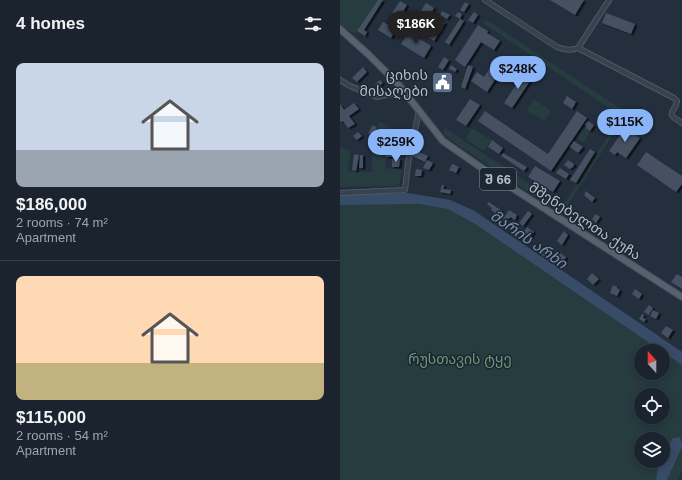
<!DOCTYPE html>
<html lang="en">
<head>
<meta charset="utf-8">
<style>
  :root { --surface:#1b232e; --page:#282f3a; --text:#f1f3f6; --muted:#a0a4aa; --line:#39404a; --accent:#8ab4f8 }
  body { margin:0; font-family:Helvetica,"Noto Sans Georgian",sans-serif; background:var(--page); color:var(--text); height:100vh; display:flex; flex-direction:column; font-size:15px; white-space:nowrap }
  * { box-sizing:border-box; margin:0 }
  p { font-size:13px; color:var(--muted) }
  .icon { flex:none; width:22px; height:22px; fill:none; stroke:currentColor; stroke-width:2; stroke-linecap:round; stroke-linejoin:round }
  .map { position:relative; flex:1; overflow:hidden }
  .details { display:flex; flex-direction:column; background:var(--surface); width:340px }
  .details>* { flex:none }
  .needle { width:26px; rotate:339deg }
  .fabs { position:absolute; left:294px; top:344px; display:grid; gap:8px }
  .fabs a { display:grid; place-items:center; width:36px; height:36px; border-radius:50%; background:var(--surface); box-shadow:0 2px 10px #0003,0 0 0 1px var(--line); font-size:20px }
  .price { position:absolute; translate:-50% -34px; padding:0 9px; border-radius:14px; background:var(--accent); color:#111; font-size:13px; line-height:26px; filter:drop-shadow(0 1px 2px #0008) }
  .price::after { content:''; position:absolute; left:50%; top:24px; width:12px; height:9px; margin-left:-6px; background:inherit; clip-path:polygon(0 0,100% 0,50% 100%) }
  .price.active { background:#222; color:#fff }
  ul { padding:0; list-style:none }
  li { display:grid; align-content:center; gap:8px; height:212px; padding:0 16px }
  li+li { border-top:1px solid var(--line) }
  li span { display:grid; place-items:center; height:124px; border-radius:8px; color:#555 }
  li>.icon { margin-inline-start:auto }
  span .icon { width:72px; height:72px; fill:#fffc; stroke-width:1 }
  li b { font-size:17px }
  h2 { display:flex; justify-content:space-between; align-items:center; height:48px; padding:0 16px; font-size:17px }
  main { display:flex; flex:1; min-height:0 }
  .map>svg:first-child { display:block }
  .green { fill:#263c3f; fill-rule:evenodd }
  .water { fill:#394c67 }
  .building { fill:#455162; filter:url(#shadow) }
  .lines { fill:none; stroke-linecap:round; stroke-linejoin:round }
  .minor-casing { stroke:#565f6c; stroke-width:6 }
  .major-casing { stroke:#414a57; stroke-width:8 }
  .minor { stroke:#38414e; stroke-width:4.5 }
  .major { stroke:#56606e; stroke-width:6 }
  .labels { text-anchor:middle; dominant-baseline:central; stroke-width:3; stroke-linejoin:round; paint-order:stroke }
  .shield { fill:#1d2633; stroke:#878f9c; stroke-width:1 }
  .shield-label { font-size:13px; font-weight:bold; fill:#b4bcc9 }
  .poi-label { font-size:14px; fill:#b4bcc9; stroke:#1d2633; text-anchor:end }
  .street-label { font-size:14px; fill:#b4bcc9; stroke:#1d2633 }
  .park-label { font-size:14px; fill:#6b9a76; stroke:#1d2633 }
  .water-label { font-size:15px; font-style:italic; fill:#7c92b1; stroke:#1d2633 }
</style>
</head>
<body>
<main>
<section class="details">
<h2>4 homes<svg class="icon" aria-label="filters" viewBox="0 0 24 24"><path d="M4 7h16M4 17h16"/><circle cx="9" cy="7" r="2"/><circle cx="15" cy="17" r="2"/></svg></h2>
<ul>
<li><span style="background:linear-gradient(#c9d6e8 70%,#9aa5b1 0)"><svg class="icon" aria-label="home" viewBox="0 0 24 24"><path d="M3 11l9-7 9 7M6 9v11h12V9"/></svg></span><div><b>$186,000</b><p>2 rooms · 74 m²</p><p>Apartment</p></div></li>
<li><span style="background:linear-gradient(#ffd9b3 70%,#c2b280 0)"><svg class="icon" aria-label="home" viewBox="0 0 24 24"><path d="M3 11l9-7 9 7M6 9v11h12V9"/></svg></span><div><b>$115,000</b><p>2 rooms · 54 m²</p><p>Apartment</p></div></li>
</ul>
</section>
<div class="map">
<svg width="342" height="480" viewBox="0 0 342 480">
  <defs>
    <filter id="shadow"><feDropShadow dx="2.5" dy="1.5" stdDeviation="0" flood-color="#0009"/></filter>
  </defs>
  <rect width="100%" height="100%" fill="#242f3e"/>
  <g class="green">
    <polygon points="0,0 38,0 15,34 0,25"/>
    <polygon points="147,20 287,113 222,214 118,145 105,135 103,127 223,206 281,116 143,23"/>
    <polygon points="194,99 211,111 204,121 187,110"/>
    <polygon points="40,122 50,128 45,168 62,170 59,186 0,187 0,146 11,152 8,171 32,172 32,137"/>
    <polygon points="243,127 250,132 243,143 236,138"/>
    <polygon points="132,128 151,140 144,151 125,139"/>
    <path d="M39,204h40l29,5 27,15 186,127h-20v22h22v-21l19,13v78l-2,-6 -11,7 -6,10v-15h-22v22h19l-2,5 -2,14h-316v-275zM301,395h22v22h-22z"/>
    <polygon points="342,447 342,471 338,480 327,480"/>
  </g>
  <g class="water">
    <polygon points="68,193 110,200 133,210 342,352 342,365 323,352 323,351 321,351 135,224 108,209 79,204 0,205 0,195"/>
    <polygon points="340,437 342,443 342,447 327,480 316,480 318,466 320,461 323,461 323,454 333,438"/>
  </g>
  <g class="building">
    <polygon points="38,0 43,0 24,30 27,32 25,36 17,31"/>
    <polygon points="210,0 244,0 235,15"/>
    <polygon points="60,1 67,5 59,18 52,13"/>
    <polygon points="125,2 129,4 124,12 120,10"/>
    <polygon points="86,3 94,8 81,31 72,25"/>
    <polygon points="102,11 110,15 107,19 100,15"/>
    <polygon points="118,12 122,14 120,19 115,16"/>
    <polygon points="134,12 138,15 133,23 128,20"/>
    <polygon points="266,13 295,24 291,34 262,23"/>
    <polygon points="96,17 105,23 94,41 85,35"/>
    <polygon points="120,19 124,21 109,45 105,42"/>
    <polygon points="43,22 56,29 51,38 38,30"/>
    <polygon points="138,25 148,31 147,33 160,41 154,50 141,42 125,67 115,60"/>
    <polygon points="69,32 91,46 84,58 61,44"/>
    <polygon points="104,57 109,60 103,70 98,67"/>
    <polygon points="157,57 166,63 147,92 131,81 137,72 144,77"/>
    <polygon points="111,65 117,69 115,72 109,69"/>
    <polygon points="128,65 133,67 125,89 121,87"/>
    <polygon points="23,67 27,72 17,82 12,78"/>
    <polygon points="184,73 192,78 172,108 164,103"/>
    <polygon points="103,77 110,82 108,89 99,90 97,82"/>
    <polygon points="40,80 43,83 38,87 35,84"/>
    <polygon points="40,86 44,90 49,90 50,93 40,95 34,92"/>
    <polygon points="227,96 236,102 232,109 223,103"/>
    <polygon points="130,99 140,105 126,126 116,120"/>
    <polygon points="14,103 19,109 9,116 15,124 8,128 3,121 0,122 0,104 4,110"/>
    <polygon points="145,111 208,154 237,111 247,118 211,171 138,121"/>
    <polygon points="248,121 254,125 250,131 245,128 247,126 245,125"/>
    <polygon points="33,125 37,128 32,135 28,133"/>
    <polygon points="285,128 300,138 286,158 277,152 275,155 269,151"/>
    <polygon points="18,132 22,136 17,140 13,136"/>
    <polygon points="152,140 163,148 159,154 148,147"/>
    <polygon points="234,141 243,147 238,153 230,147"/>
    <rect x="54" y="144" width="6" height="9"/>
    <polygon points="46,148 51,148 51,155 55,155 55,157 46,157"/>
    <polygon points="250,149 255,152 236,183 230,180"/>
    <polygon points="75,150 88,156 85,162 72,156"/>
    <polygon points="306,152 342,176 342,184 336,192 297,165"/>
    <polygon points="163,153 187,167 184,171 161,156"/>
    <polygon points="14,154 19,155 16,171 12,170"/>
    <polygon points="20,155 23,155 23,168 19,168"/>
    <polygon points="52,159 60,159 59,167 52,167"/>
    <polygon points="87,160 93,163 89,170 83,168"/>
    <polygon points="228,160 234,164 234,166 230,169 224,165"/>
    <polygon points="112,164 119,167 116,173 109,170"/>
    <polygon points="195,166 220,181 213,192 188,177"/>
    <polygon points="220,168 229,174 226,179 216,173"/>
    <polygon points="76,169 82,170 81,176 75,176"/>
    <polygon points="102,185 104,185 103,189 111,190 110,194 100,192"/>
    <polygon points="246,191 255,198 252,202 244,195"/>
    <polygon points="149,202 162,211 158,215 151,210 152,208 147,204"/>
    <polygon points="169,210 177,215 175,220 170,217 169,219 166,218 165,220 163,219"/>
    <polygon points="188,211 192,214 183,226 179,223"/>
    <polygon points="256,214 260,217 256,223 252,219"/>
    <polygon points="187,227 194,232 189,238 183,233"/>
    <polygon points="224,231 228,235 222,245 217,241"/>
    <polygon points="201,248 213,256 210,261 198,252"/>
    <polygon points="220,253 226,257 223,263 219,261 221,258 218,257"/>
    <polygon points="252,273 259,279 253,285 247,279"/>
    <polygon points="337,274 342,277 342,289 331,282"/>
    <polygon points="273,285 277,287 277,288 280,290 277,296 270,293"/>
    <polygon points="295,289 302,294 299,299 292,294"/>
    <polygon points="309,305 313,308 309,315 304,312"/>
    <polygon points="313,310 319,313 316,319 310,316"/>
    <polygon points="302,314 304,315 303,318 306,319 304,322 299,319"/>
    <polygon points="326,326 333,330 328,338 321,333"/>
  </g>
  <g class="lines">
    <defs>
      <g id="minor">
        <path d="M145,0l72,47c7,3 13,4 21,1l31,-48"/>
        <path d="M238,48l96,50 3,3c-2,14 -14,10 5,22"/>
        <polyline points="0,80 10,86 37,97 64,91"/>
        <polyline points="34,146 52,142 62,137 74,135"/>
        <polyline points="0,193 65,190 68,163 79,111"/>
      </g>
      <polyline id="major" points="0,29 29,55 58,84 103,141 149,173 342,297"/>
    </defs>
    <use href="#minor" class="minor-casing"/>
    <use href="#major" class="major-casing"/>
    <use href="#minor" class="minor"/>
    <use href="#major" class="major"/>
  </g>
  <defs>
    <symbol id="civic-square" viewBox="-11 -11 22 22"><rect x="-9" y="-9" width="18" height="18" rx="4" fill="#5c6f8a" stroke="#1d2633"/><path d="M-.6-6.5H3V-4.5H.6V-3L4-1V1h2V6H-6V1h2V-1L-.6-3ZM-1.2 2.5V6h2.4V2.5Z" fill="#fff"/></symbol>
  </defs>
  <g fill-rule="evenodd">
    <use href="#civic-square" x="90" y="70" width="25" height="25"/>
  </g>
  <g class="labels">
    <rect class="shield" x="140" y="168" width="36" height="22" rx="3"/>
    <g class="shield-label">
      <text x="158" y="179">შ 66</text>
    </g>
    <g class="poi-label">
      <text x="88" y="75">ციხის<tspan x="88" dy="16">მისაღები</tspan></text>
    </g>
    <g class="street-label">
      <text transform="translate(245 221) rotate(33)">მშენებელთა ქუჩა</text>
    </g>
    <g class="park-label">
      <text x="120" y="359">რუსთავის ტყე</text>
    </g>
    <g class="water-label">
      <text transform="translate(189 239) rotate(35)">მარის არხი</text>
    </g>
  </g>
</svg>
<div class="fabs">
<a><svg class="needle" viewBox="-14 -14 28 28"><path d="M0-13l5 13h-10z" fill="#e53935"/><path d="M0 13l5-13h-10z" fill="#a0a4aa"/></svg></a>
<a><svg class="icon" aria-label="locate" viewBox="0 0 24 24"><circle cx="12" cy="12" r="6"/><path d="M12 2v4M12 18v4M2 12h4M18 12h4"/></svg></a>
<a><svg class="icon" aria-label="layers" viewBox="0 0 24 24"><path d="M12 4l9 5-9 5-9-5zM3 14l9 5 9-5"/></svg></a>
</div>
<b class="price active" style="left:76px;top:45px">$186K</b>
<b class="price" style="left:178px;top:90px">$248K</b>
<b class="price" style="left:285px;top:143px">$115K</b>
<b class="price" style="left:56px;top:163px">$259K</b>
</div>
</main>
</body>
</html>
